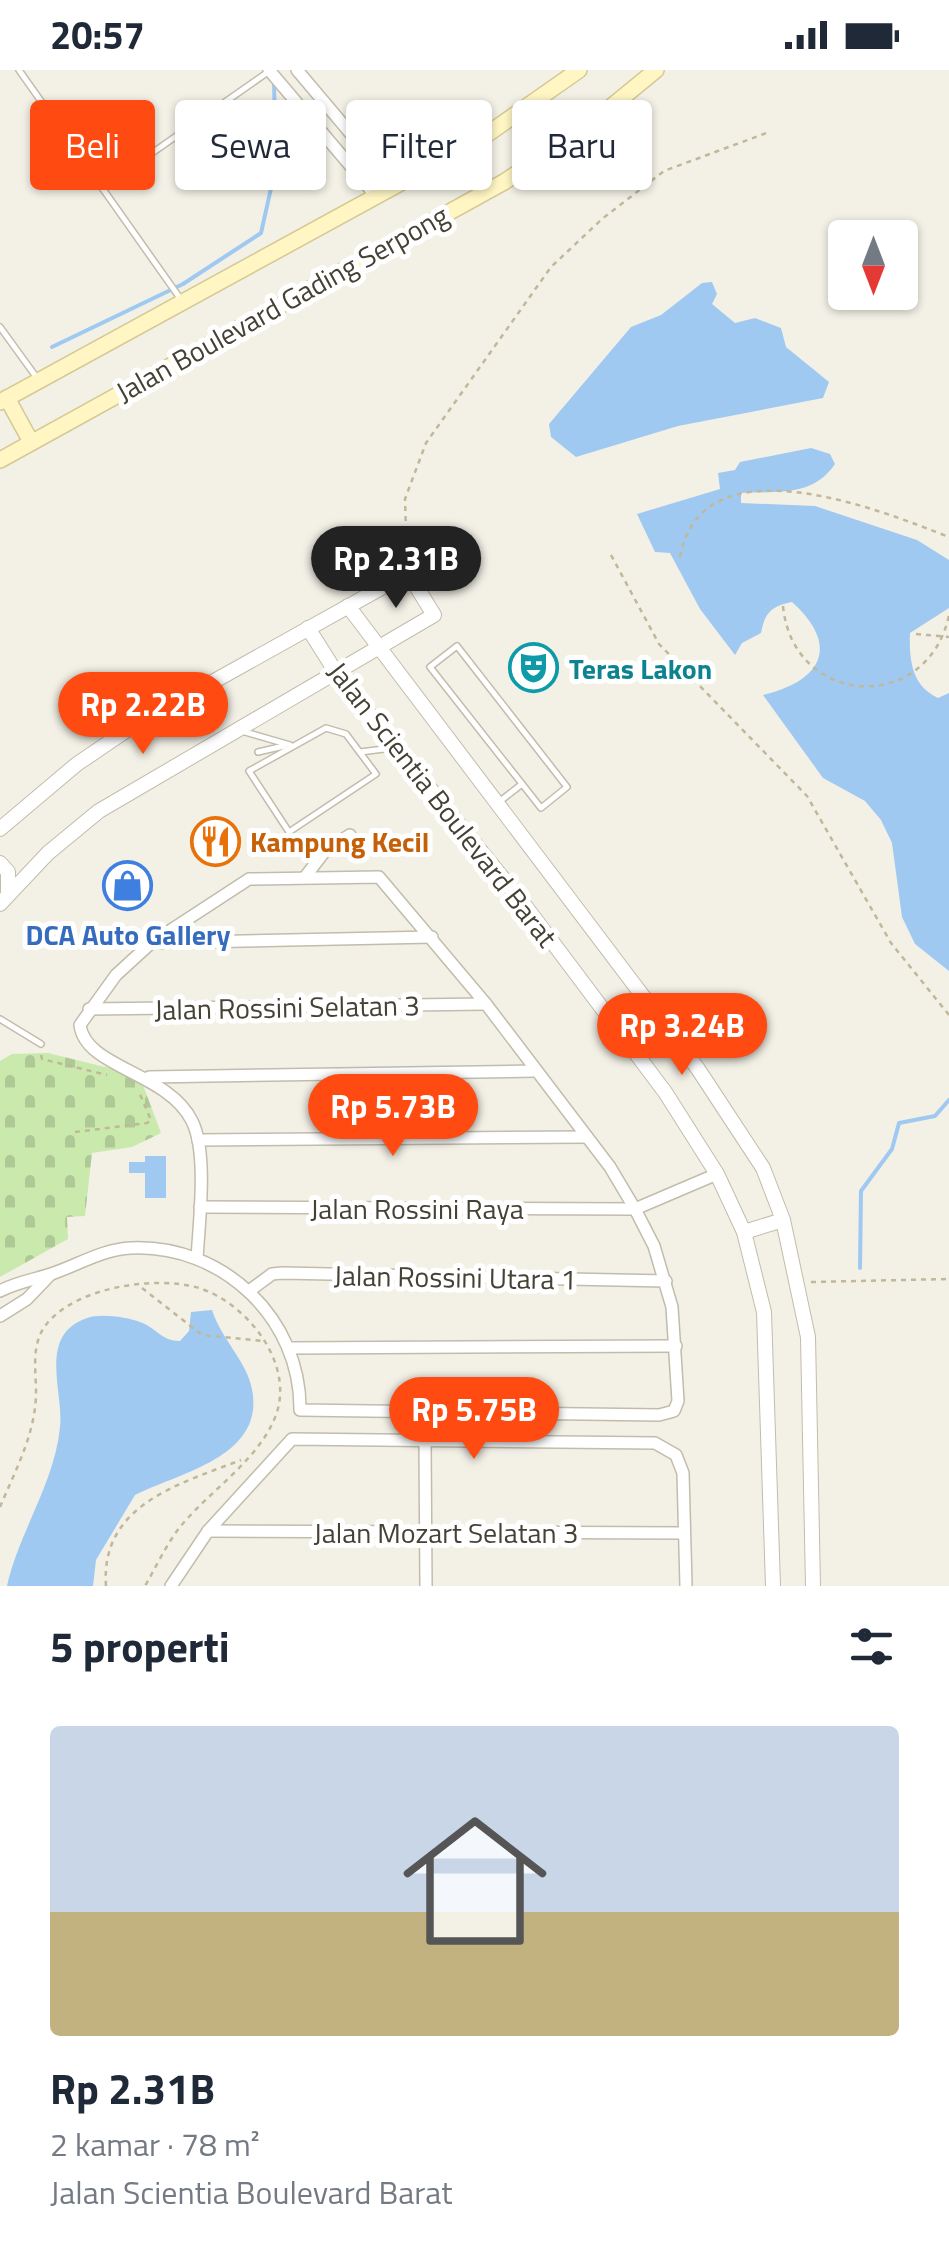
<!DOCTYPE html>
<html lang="id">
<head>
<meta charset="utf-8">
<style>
  :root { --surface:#fff; --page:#f6f6f7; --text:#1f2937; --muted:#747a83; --accent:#ff4a11 }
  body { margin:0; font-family:"Titillium Web",sans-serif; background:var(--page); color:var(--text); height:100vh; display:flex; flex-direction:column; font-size:38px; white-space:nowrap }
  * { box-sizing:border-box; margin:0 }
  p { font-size:32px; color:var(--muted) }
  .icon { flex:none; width:55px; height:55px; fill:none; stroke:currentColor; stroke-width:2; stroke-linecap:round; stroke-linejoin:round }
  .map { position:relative; height:1516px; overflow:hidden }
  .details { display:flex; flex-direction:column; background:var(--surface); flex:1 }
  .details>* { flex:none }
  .top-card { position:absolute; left:30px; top:30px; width:890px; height:90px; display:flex; gap:20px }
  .needle { width:65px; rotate:180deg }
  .fabs { position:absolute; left:828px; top:150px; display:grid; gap:20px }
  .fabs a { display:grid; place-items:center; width:90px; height:90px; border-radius:10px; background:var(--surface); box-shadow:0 2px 8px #0004; font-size:50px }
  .price { position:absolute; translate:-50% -85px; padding:0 22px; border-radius:35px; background:var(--accent); color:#fff; font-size:32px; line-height:65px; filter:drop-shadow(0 2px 5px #0008) }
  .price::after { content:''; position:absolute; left:50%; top:60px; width:30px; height:22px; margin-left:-15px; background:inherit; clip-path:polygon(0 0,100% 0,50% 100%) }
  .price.selected { background:#222; color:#fff }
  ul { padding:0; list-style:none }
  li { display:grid; align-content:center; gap:20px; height:530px; padding:0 50px }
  li span { display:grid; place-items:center; height:310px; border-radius:10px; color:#555 }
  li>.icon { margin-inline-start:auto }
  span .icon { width:180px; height:180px; fill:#fffc; stroke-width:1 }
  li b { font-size:42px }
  h2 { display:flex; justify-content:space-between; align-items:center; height:120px; padding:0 50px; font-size:42px }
  .pill { padding:0 35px; border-radius:10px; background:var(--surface); box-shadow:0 2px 8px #0004; font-size:35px; line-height:90px }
  .pill.selected { background:var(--accent); color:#fff }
  .status { display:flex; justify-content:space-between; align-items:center; height:70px; padding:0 50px; background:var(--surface); direction:ltr }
  .status svg { height:28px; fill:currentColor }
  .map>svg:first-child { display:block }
  .cemetery { fill:url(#cemetery-stones) }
  .water { fill:#a0c9f2 }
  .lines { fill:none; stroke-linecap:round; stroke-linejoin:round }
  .stream { stroke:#a0c9f2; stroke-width:4 }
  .service-casing { stroke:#c2bcab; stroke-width:8 }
  .minor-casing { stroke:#c2bcab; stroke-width:14 }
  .tertiary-casing { stroke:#c2bcab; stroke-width:16 }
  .secondary-casing { stroke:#d5c994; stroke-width:18 }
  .path { stroke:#c1b799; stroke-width:2.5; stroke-dasharray:5 5; stroke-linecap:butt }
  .service { stroke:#fff; stroke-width:5 }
  .minor { stroke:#fff; stroke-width:11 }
  .tertiary { stroke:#fff; stroke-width:14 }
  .secondary { stroke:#fff6c4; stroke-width:15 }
  .path-bridge { stroke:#c1b799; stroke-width:2.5; stroke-dasharray:5 5; stroke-linecap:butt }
  .labels { text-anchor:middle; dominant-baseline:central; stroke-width:10; stroke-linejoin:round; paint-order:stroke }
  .street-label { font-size:28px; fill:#464135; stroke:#fff }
  .culture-label { font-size:28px; font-weight:bold; fill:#0d838f; stroke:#fff; text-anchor:start }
  .food-label { font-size:28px; font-weight:bold; fill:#c56008; stroke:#fff; text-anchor:start }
  .shop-label { font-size:28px; font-weight:bold; fill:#366cbe; stroke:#fff }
</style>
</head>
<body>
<div class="status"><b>20:57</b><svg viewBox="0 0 49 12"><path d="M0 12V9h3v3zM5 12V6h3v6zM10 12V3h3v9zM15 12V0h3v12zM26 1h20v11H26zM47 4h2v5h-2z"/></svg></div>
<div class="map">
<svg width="949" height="1516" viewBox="0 0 949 1516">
  <defs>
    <pattern id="cemetery-stones" width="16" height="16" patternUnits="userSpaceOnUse" patternTransform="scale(2.5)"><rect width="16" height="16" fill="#c9e9ad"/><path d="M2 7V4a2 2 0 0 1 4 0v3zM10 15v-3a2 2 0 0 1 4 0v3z" fill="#aec995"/></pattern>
  </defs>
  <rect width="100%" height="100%" fill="#f3f1e6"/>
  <polygon class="cemetery" points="48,983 121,1001 143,1015 161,1063 132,1077 92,1083 85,1146 67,1147 68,1169 0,1207 0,991 12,984"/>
  <g class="water">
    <polygon points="712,212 717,224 712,234 735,253 755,248 781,258 786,277 829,312 823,328 678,356 576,387 551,367 549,354 631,257 661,245 702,213"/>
    <path d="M811,378l19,6 5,10c-22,33 -57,27 -94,29v10l74,3 102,34 32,20v48l-39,25c-1,28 2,53 28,65l11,-5v278l-34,-27 -13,-27 -10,-74 -11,-23 -16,-19 -42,-23 -60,-83c60,-14 77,-50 29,-93 -20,4 -27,10 -31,31l-19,10 -7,12 -35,-46 -30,-56 -15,-1 -18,-38 83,-25 -2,-16 17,-3 5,-8z"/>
    <polygon points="145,1086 166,1086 166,1128 145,1128 145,1103 129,1103 129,1092 145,1092"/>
    <path d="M212,1240c9,28 33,50 39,75 18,71 -70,87 -116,110l-39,65 -3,26h-86c12,-54 48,-104 53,-159 4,-35 -23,-92 27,-109 12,-5 41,-1 53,4 17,6 21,19 40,19l9,-10 2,-19z"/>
  </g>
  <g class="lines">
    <g class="stream">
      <polyline points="52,277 183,214 261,163 276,96 274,13"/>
      <polyline points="860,1198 861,1121 892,1079 899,1053 935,1046 949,1030"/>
    </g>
    <defs>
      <g id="service">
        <polyline points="19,0 182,231"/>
        <polyline points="102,118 268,2"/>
        <polyline points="0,257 37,308"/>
        <polygon points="457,576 567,717 541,738 430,597"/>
        <polygon points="326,658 346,664 376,704 289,762 249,701"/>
        <polyline points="245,662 290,675"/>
        <polyline points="258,682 284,676"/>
        <polyline points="360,682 392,678"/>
        <polyline points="499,732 522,714"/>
        <polyline points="0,949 41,974"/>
      </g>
      <g id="minor">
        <polyline points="269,0 376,126"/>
        <polyline points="297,0 395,116"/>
        <polyline points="305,807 325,781 350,765"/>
        <polyline points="151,873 432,867"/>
        <polyline points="89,939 486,934"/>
        <polyline points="149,1007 536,1001"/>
        <polyline points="198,1070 587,1067"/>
        <polyline points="200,1137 635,1139 717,1104"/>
        <path d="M0,1221c17,-9 33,-11 51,-17 27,-9 52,-25 80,-26 92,-4 170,71 169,162l359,5 15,-4 4,-10 -6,-94 -18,-61 -19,-37 -25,-42 -124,-163 -107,-127 -130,2 -98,64 -35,32 -36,50c5,43 88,47 112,96 16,32 7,101 5,138"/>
        <polyline points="249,1221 272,1204 282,1203 666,1211"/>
        <polyline points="0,1246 27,1229 50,1205"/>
        <polyline points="291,1278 676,1276"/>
        <polyline points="425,1371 426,1516"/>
        <polyline points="208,1461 684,1463"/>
        <polyline points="171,1516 208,1461 292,1369 655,1373 676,1385 683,1403 686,1516"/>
      </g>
      <g id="tertiary">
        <polyline points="348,536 698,999 763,1098 783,1150 808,1267 813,1516"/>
        <polyline points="308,558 337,604 523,833 665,1022 717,1104 744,1162 764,1242 773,1516"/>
        <polyline points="0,759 77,694 130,658 408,503 434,545 99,741 48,783 0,834"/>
        <polyline points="0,793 8,802 8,824"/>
        <polyline points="744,1162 783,1150"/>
      </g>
      <g id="secondary">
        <polyline points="7,328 30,370"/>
        <polyline points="0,332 479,70 579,0"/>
        <polyline points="0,390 504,112 584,59 656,0"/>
      </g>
    </defs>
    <use href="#service" class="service-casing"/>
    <use href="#minor" class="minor-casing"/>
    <use href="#tertiary" class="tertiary-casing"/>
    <use href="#secondary" class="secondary-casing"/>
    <g class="path">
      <polyline points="611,485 659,574 807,726 891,873 949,945"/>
      <path d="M680,487c22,-119 200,-47 269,-20"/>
      <polyline points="407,491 405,429 426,373 551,197 602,149 664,101 769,62"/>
      <polyline points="916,564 949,567"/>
      <polyline points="41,985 42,989 107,1005"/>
      <polyline points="75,1062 147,1053 151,1050 139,1022"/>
      <polyline points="811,1212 949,1209"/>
      <polyline points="142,1218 202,1265 262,1271"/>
      <path d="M0,1437c15,-36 36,-74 36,-115 0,-22 -5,-46 9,-66 29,-39 110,-51 154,-38 47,15 94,73 78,124 -15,46 -67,78 -97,115 -14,18 -24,40 -35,59"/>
      <path d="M106,1516c-6,-81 73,-102 135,-126"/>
    </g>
    <use href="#service" class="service"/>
    <use href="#minor" class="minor"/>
    <use href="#tertiary" class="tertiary"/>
    <use href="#secondary" class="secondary"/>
    <path class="path-bridge" d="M783,536c10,102 145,109 166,9"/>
  </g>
  <defs>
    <symbol id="theatre-ring" viewBox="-11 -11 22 22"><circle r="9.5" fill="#fff" stroke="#0f9aa8" stroke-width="1.5"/><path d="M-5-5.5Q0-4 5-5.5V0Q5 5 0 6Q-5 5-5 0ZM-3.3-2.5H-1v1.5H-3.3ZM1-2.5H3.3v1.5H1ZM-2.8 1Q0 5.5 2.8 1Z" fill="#0f9aa8"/></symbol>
    <symbol id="restaurant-ring" viewBox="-11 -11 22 22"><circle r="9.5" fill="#fff" stroke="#e8710a" stroke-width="1.5"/><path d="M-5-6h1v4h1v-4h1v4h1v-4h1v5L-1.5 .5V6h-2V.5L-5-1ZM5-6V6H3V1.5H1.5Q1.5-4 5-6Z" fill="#e8710a"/></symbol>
    <symbol id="shop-ring" viewBox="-11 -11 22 22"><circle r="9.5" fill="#fff" stroke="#3f7fe0" stroke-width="1.5"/><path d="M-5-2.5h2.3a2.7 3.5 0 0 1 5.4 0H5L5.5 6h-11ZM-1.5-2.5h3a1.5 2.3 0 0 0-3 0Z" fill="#3f7fe0"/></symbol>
  </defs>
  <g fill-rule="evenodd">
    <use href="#theatre-ring" x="506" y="570" width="55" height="55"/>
    <use href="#restaurant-ring" x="188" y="744" width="55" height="55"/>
    <use href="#shop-ring" x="100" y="788" width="55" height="55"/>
  </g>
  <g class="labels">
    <g class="street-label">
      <text transform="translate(282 233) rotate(-29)">Jalan Boulevard Gading Serpong</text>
      <text transform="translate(443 734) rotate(52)">Jalan Scientia Boulevard Barat</text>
      <text transform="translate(287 937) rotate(-1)">Jalan Rossini Selatan 3</text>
      <text x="417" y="1138">Jalan Rossini Raya</text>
      <text transform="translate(455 1207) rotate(1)">Jalan Rossini Utara 1</text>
      <text x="446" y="1462">Jalan Mozart Selatan 3</text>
    </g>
    <g class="culture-label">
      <text x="569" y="598">Teras Lakon</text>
    </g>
    <g class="food-label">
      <text x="250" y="771">Kampung Kecil</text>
    </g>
    <g class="shop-label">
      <text x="128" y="864">DCA Auto Gallery</text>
    </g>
  </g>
</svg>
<div class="fabs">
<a><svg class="needle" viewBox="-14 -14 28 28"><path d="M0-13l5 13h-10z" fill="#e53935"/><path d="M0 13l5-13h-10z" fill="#747a83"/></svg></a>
</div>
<b class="price selected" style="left:396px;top:541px">Rp 2.31B</b>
<b class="price" style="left:143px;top:687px">Rp 2.22B</b>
<b class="price" style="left:682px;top:1008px">Rp 3.24B</b>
<b class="price" style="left:393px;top:1089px">Rp 5.73B</b>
<b class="price" style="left:474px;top:1392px">Rp 5.75B</b>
<div class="top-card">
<a class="pill selected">Beli</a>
<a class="pill">Sewa</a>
<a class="pill">Filter</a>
<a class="pill">Baru</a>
</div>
</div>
<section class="details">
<h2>5 properti<svg class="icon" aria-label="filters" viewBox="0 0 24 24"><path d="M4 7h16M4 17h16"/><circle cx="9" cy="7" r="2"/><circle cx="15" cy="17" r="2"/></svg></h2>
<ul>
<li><span style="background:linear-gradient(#c9d6e8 60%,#c2b280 0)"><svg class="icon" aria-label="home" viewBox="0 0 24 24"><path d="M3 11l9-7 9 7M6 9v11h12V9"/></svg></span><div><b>Rp 2.31B</b><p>2 kamar · 78 m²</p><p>Jalan Scientia Boulevard Barat</p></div></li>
</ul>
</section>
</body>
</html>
